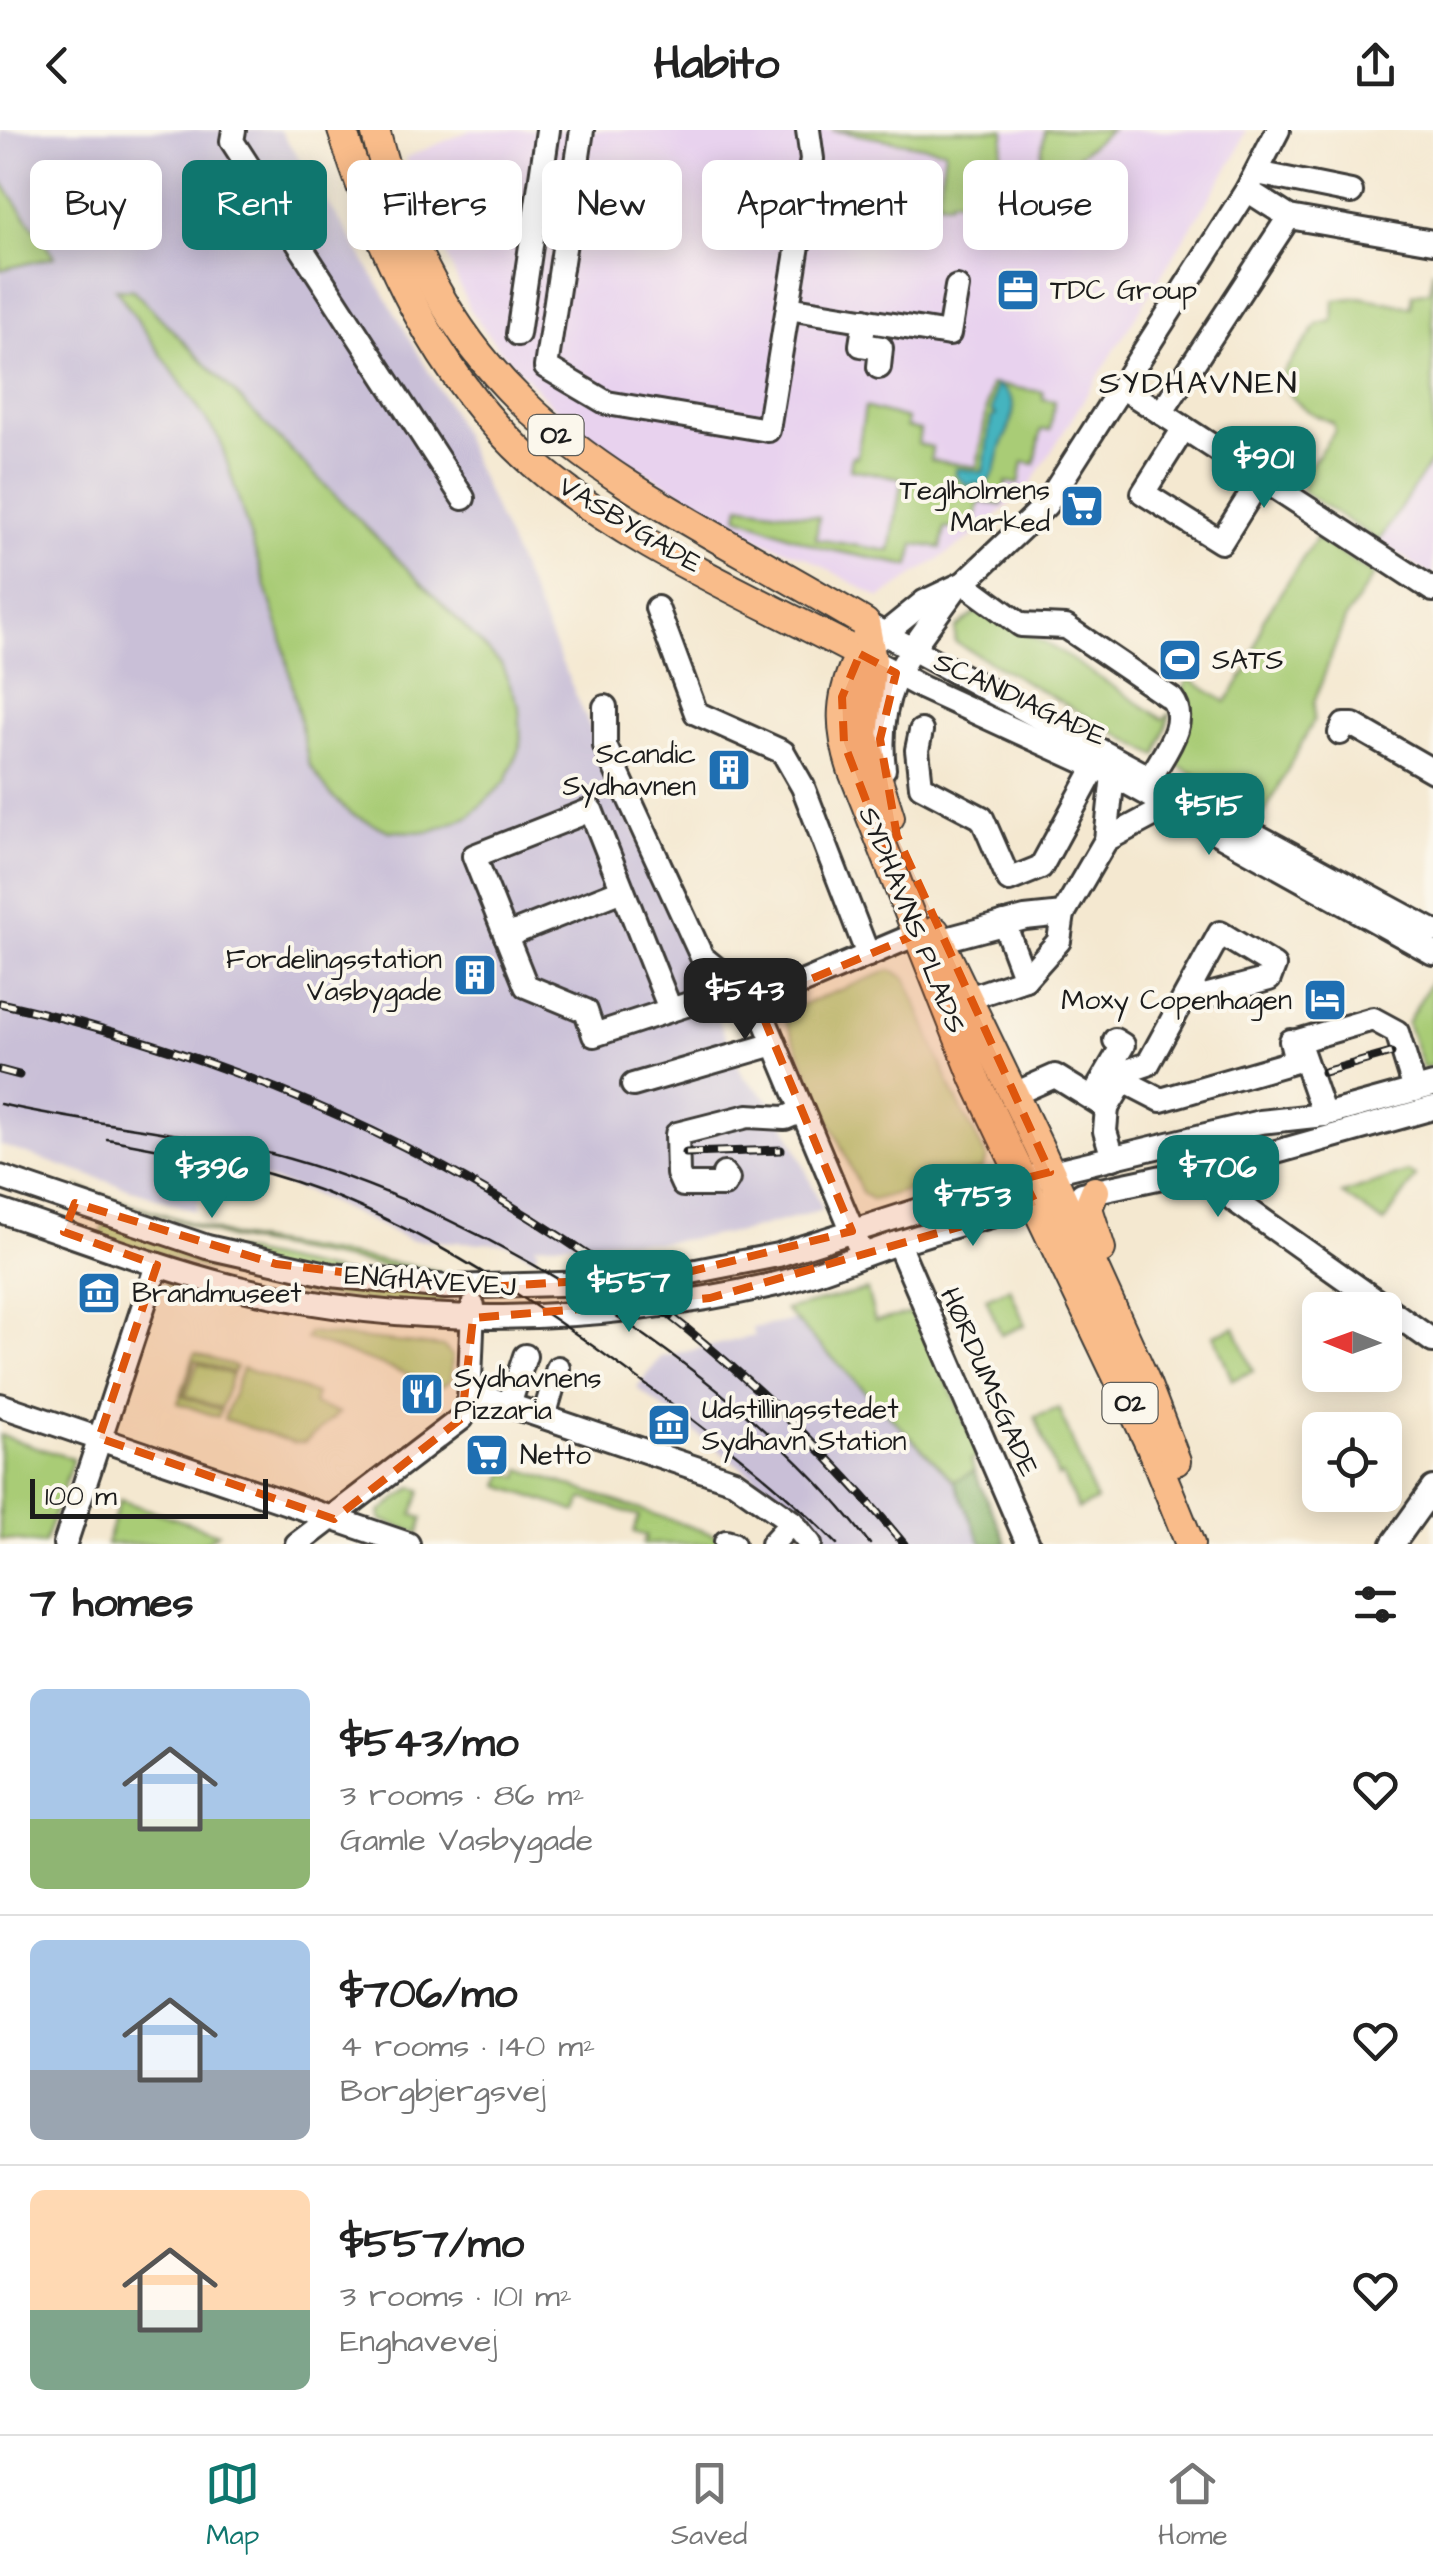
<!DOCTYPE html>
<html lang="en">
<head>
<meta charset="utf-8">
<style>
  :root { --surface:#fff; --page:#f2f2f2; --text:#222; --muted:#767676; --line:#e0e0e0; --accent:#0f766e }
  body { margin:0; font-family:"Architects Daughter",sans-serif; background:var(--page); color:var(--text); height:100vh; display:flex; flex-direction:column; font-size:38px; white-space:nowrap }
  * { box-sizing:border-box; margin:0 }
  p { font-size:32px; color:var(--muted) }
  .icon { flex:none; width:55px; height:55px; fill:none; stroke:currentColor; stroke-width:2; stroke-linecap:round; stroke-linejoin:round }
  .map { position:relative; height:1414px; overflow:hidden }
  .panel { display:flex; flex-direction:column; background:var(--surface); flex:1 }
  .panel>* { flex:none }
  .hud { position:absolute; left:30px; top:30px; width:1375px; height:90px; display:flex; gap:20px }
  .needle { width:65px; rotate:271deg }
  .controls { position:absolute; left:1302px; top:1162px; display:grid; gap:20px }
  .controls a { display:grid; place-items:center; width:100px; height:100px; border-radius:15px; background:var(--surface); box-shadow:0 5px 25px #0003; font-size:50px }
  .scale { position:absolute; left:30px; bottom:25px; width:238px; box-sizing:border-box; padding-left:10px; border:5px solid #1c1c1c; border-top:0; font-size:28px; line-height:35px; white-space:nowrap; color:#1c1c1c; -webkit-text-stroke:8px #fbf7ec; paint-order:stroke }
  .price { position:absolute; translate:-50% -85px; padding:0 22px; border-radius:20px; background:var(--accent); color:#fff; font-size:32px; line-height:65px; filter:drop-shadow(0 2px 5px #0008) }
  .price::after { content:''; position:absolute; left:50%; top:60px; width:30px; height:22px; margin-left:-15px; background:inherit; clip-path:polygon(0 0,100% 0,50% 100%) }
  .price.on { background:#222; color:#fff }
  ul { padding:0; list-style:none }
  li { display:flex; align-items:center; gap:30px; height:250px; padding:0 30px }
  li+li { border-top:2px solid var(--line) }
  li span { display:grid; place-items:center; flex:none; width:280px; height:200px; border-radius:15px; color:#555 }
  li>.icon { margin-inline-start:auto }
  span .icon { width:120px; height:120px; fill:#fffc; stroke-width:1 }
  li b { font-size:42px }
  h2 { display:flex; justify-content:space-between; align-items:center; height:120px; padding:0 30px; font-size:42px }
  .pill { padding:0 35px; border-radius:15px; background:var(--surface); box-shadow:0 5px 25px #0003; font-size:35px; line-height:90px }
  .pill.on { background:var(--accent); color:#fff }
  header { display:flex; justify-content:space-between; align-items:center; height:130px; padding:0 30px; background:var(--surface); font-size:45px; font-weight:800 }
  .dock { display:flex; justify-content:space-around; align-items:center; height:140px; border-top:2px solid var(--line); background:var(--surface); font-size:28px; color:var(--muted) }
  .dock a { display:grid; justify-items:center; gap:5px }
  .dock .on { color:var(--accent) }
  .map>svg:first-child { display:block }
  .built { fill:#e8d2ee }
  .industrial { fill:#c9bfd7 }
  .green { fill:#a9cc76; stroke:#627449; stroke-width:2.5 }
  .forest { fill:#86b067; stroke:#516642; stroke-width:2.5 }
  .water { fill:#45b4bf; stroke:#30686e; stroke-width:2.5 }
  .lines { fill:none; stroke-linecap:round; stroke-linejoin:round }
  .minor-casing { stroke:#3c3b37; stroke-width:28 }
  .major-casing { stroke:#3c3b37; stroke-width:32 }
  .minor { stroke:#fff; stroke-width:22 }
  .major { stroke:#f9bc8a; stroke-width:28 }
  .tram { stroke:#1c1c1c; stroke-width:2.5 }
  .rail-casing { stroke:#1c1c1c; stroke-width:9 }
  .rail { stroke:#fbf7ec; stroke-width:5; stroke-dasharray:15; stroke-linecap:butt }
  .marked { fill:#de560d; fill-opacity:0.2; stroke:#de560d; stroke-width:8; stroke-dasharray:20 12; stroke-linejoin:round }
  .labels { text-anchor:middle; dominant-baseline:central; stroke-width:8; stroke-linejoin:round; paint-order:stroke }
  .shield { fill:#fbf7ec; stroke:#5f5e5a; stroke-width:2.5 }
  .shield-label { font-size:25px; font-weight:bold; fill:#1c1c1c }
  .poi-label { font-size:28px; fill:#1c1c1c; stroke:#fbf7ec; text-anchor:start }
  .street-label { font-size:28px; fill:#1c1c1c; stroke:#fbf7ec }
  .quarter-label { font-size:32px; letter-spacing:2.5px; fill:#1c1c1c; stroke:#fbf7ec }
</style>
</head>
<body>
<header><svg class="icon" aria-label="back" viewBox="0 0 24 24"><path d="M15 5l-7 7 7 7"/></svg>Habito<svg class="icon" aria-label="share" viewBox="0 0 24 24"><path d="M12 15V3M7 8l5-5 5 5M5 13v7h14v-7"/></svg></header>
<div class="map">
<svg width="1433" height="1414" viewBox="0 0 1433 1414">
  <rect width="100%" height="100%" fill="#fbf7ec"/>
  <filter id="ink" filterUnits="userSpaceOnUse"><feTurbulence type="fractalNoise" baseFrequency=".01" numOctaves="2"/><feDisplacementMap in="SourceGraphic" scale="20" xChannelSelector="R" yChannelSelector="G"/><feConvolveMatrix kernelMatrix="1 2 1 2 8 2 1 2 1" color-interpolation-filters="sRGB"/></filter>
  <filter id="wash" filterUnits="userSpaceOnUse"><feTurbulence type="fractalNoise" baseFrequency=".0048" numOctaves="4" result="noise"/><feDisplacementMap in="SourceGraphic" scale="40" xChannelSelector="R" yChannelSelector="G"/><feGaussianBlur stdDeviation="2.25" result="paint"/><feColorMatrix in="noise" values="0 0 0 0 0 0 0 0 0 0 0 0 0 0 0 0 0 1.4 0 .05"/><feComposite in="paint" operator="in"/></filter>
  <g filter="url(#wash)">
    <rect width="100%" height="100%" fill="#f4e8d0"/>
    <g class="built">
      <polygon points="471,0 1246,0 1235,27 1031,354 978,403 880,468 808,428 763,411 619,326 567,291 499,219 470,180 405,28"/>
      <polygon points="1433,328 1433,447 1379,411"/>
    </g>
    <g class="industrial">
      <polygon points="0,0 280,0 352,109 451,280 743,946 779,979 823,1080 741,1102 656,1113 623,1110 535,1115 539,1120 533,1127 508,1114 410,1110 308,1062 211,1033 195,1081 0,1015"/>
      <polygon points="798,1190 954,1351 982,1414 829,1414 785,1371 637,1258 661,1227 755,1206 752,1198"/>
    </g>
    <g class="green">
      <polygon points="832,0 1005,0 995,63 1003,65 1002,77 951,69 950,73 938,72 945,20"/>
      <polygon points="1045,0 1111,0 1044,52 1037,51"/>
      <polygon points="0,49 54,127 0,140"/>
      <path d="M1433,139v189l-54,83 -77,-50 5,-21 28,-39 -2,-8c-21,-8 -51,-24 -50,-50l35,-49 15,-3 1,-21 26,-3 51,10 2,-13 16,-3z"/>
      <polygon points="116,159 133,160 501,534 519,576 521,614 506,651 470,686 429,702 389,701 351,684 330,664 309,634 282,508 220,310"/>
      <polygon points="991,254 1043,262 1043,269 1055,271 1050,300 1041,300 1035,334 1023,332 1019,354 1006,352 1002,375 979,372 973,402 945,398 941,418 914,414 910,436 821,418 738,386 740,375 819,387 816,409 890,421 902,348 850,339 852,326 857,327 865,277 907,289 906,297 920,300 918,314 932,317 931,330 977,337"/>
      <polygon points="1316,408 1374,445 1346,487 1314,572 1314,590 1265,682 1166,629 1189,589 1181,565 1188,548 1226,572 1251,534 1263,490"/>
      <polygon points="982,478 1057,520 1163,589 1170,584 1157,626 955,512 956,498"/>
      <polygon points="890,840 906,848 952,961 987,1028 982,1039 873,1070 862,1063 782,883"/>
      <polygon points="1433,848 1433,935 1423,938 1407,893"/>
      <polygon points="1408,1042 1416,1047 1384,1093 1342,1064"/>
      <polygon points="77,1057 235,1107 419,1137 442,1142 442,1147 232,1109"/>
      <polygon points="105,1092 442,1165 441,1180 285,1161 100,1108"/>
      <polygon points="168,1153 267,1178 266,1181 162,1156"/>
      <polygon points="1010,1158 1025,1195 1001,1205 986,1168"/>
      <polygon points="867,1160 875,1191 917,1182 980,1326 971,1330 974,1341 954,1351 785,1180"/>
      <polygon points="1235,1197 1253,1241 1232,1250 1214,1205"/>
      <polygon points="309,1203 444,1217 452,1226 451,1250 442,1256 306,1209"/>
      <polygon points="195,1223 236,1237 233,1243 195,1230 183,1267 221,1280 218,1287 178,1273"/>
      <polygon points="198,1233 232,1245 221,1278 186,1266"/>
      <polygon points="242,1238 316,1264 313,1274 339,1283 305,1312 294,1313 224,1289"/>
      <polygon points="1059,1278 1096,1371 1078,1379 1062,1345 1058,1347 1035,1287"/>
      <polygon points="0,1305 73,1329 44,1414 0,1409"/>
      <polygon points="521,1339 721,1407 719,1414 643,1414 646,1406 634,1402 639,1386 583,1368 577,1382 500,1356 505,1342 519,1347"/>
      <polygon points="413,1357 421,1361 413,1385 423,1388 419,1403 381,1390 380,1382"/>
      <polygon points="120,1370 218,1403 203,1414 106,1414"/>
    </g>
    <polygon class="forest" points="974,1341 1007,1414 982,1414 954,1351"/>
    <path class="water" d="M996,255c30,15 14,39 5,63 -5,14 -3,25 -16,36l-19,1 -10,-9v-8l27,4 8,-54 5,-3 -4,-4z"/>
  </g>
  <g filter="url(#ink)">
    <g class="lines">
      <defs>
        <g id="minor">
          <polyline points="234,0 232,11 463,368"/>
          <polyline points="582,0 546,237 607,273 768,300 812,29 808,0"/>
          <polyline points="1278,0 1247,60 1046,375 964,453 924,472 860,524 923,558 1113,645 1433,823"/>
          <polyline points="1257,43 1351,62"/>
          <polyline points="1247,60 1289,87 1433,112"/>
          <polyline points="788,178 949,204 957,157"/>
          <polyline points="865,190 861,215 881,218 879,237"/>
          <polyline points="518,204 548,0"/>
          <polyline points="1123,258 1433,460"/>
          <polyline points="1161,283 1289,87"/>
          <polyline points="1184,298 1143,363 1221,412 1261,348"/>
          <path d="M964,453l57,42 45,2 106,72c18,23 -8,54 -20,76"/>
          <polyline points="657,478 696,583 783,622 803,657 868,825"/>
          <polyline points="872,497 1433,801"/>
          <polyline points="605,577 605,616 702,827 757,872 858,1114"/>
          <polyline points="921,601 917,620 921,656 982,688 1009,750 1041,737 1096,636"/>
          <polyline points="1340,603 1344,595 1353,595 1433,641"/>
          <path d="M884,639c-10,-84 27,-117 72,-181"/>
          <polyline points="1106,710 1170,676"/>
          <polyline points="506,806 622,760"/>
          <polyline points="939,811 1025,788 1063,784 1106,710 1113,645"/>
          <polyline points="1025,849 1059,811 1063,784"/>
          <polyline points="966,869 1025,849 1004,793"/>
          <polyline points="757,872 917,804"/>
          <polyline points="670,879 591,680 474,726 526,856 586,881 594,905 695,872 705,862 737,855"/>
          <polyline points="1124,951 1161,970 1296,931 1291,911"/>
          <polyline points="633,955 774,914"/>
          <polyline points="1012,965 1055,946 1107,978 1130,940 1148,934 1220,803 1274,836 1269,849 1182,872"/>
          <polyline points="1092,968 1123,915 1115,910"/>
          <polyline points="1107,978 1105,1001 1113,1028"/>
          <polyline points="1324,985 1298,911 1373,889 1397,902 1415,960"/>
          <polyline points="1213,1022 1219,1052 1234,1070 1433,1211"/>
          <polyline points="724,1044 728,1049 724,1055 683,1055 678,1044 677,1004 748,986 785,988 802,981"/>
          <polyline points="0,1047 207,1117 331,1145 446,1157 596,1153 676,1145 778,1125 998,1055 1260,992 1324,985 1433,955"/>
          <polyline points="1082,1064 1262,1026 1433,978"/>
          <path d="M0,1081c76,25 152,55 230,75 179,44 367,39 546,-2 43,-10 81,-28 122,-41 50,-16 102,-30 153,-42"/>
          <polyline points="898,1113 1028,1414"/>
          <polyline points="470,1262 734,1351 792,1392 810,1414"/>
          <polyline points="0,1275 408,1414"/>
          <polyline points="509,1275 525,1226"/>
          <polyline points="544,1287 558,1238"/>
          <polyline points="726,1412 733,1414"/>
          <polyline points="65,1414 157,1135"/>
          <polyline points="297,1414 462,1288 469,1274 473,1176"/>
          <polyline points="772,1414 792,1392"/>
          <polyline points="1393,1414 1433,1358"/>
        </g>
        <g id="major">
          <path d="M342,0c38,120 94,247 191,333 91,80 220,134 327,191 -21,40 -22,72 -8,115l123,310 175,366 40,99"/>
          <path d="M375,0c74,297 252,350 490,493l7,37 -8,75 26,82"/>
          <polyline points="935,801 1039,1017 1144,1248 1176,1331"/>
          <polyline points="1095,1061 1088,1078 1101,1119"/>
        </g>
      </defs>
      <use href="#minor" class="minor-casing"/>
      <use href="#major" class="major-casing"/>
      <use href="#minor" class="minor"/>
      <use href="#major" class="major"/>
      <g class="tram">
        <path d="M0,974c96,22 195,28 290,55 201,57 453,218 580,385"/>
        <path d="M107,1009c79,15 159,28 234,60 115,48 217,120 316,194 63,47 125,95 180,151"/>
      </g>
      <defs>
        <g id="rail">
          <path d="M0,873c353,79 672,260 904,541"/>
          <polyline points="0,940 19,945"/>
          <polyline points="1324,942 1391,923"/>
          <polyline points="686,1023 781,1020"/>
        </g>
      </defs>
      <use href="#rail" class="rail-casing"/>
      <use href="#rail" class="rail"/>
    </g>
  </g>
  <path class="marked" d="M860,524l36,19 -16,66 17,97 153,336 -27,7 13,26 -326,93 -237,20 -11,100 -128,101 -235,-81 58,-173 -93,-33 11,-29 201,61 197,24 203,-13 176,-44 -95,-229 160,-68 -73,-191 -2,-46z"/>
  <defs>
    <symbol id="office-square" viewBox="-11 -11 22 22"><rect x="-9" y="-9" width="18" height="18" rx="4" fill="#1f6fb2" stroke="#fbf7ec"/><path d="M-6-3h4V-5.5h4V-3h4V5H-6ZM-1-4.5V-3h2v-1.5ZM-6 0V1H6V0Z" fill="#fff"/></symbol>
    <symbol id="supermarket-square" viewBox="-11 -11 22 22"><rect x="-9" y="-9" width="18" height="18" rx="4" fill="#1f6fb2" stroke="#fbf7ec"/><path d="M-6-5.5h2.5l.6 2H6L4.5 2H-2.5L-4.4-4H-6ZM-1.5 3.2a1.3 1.3 0 1 0 .1 0ZM3 3.2a1.3 1.3 0 1 0 .1 0Z" fill="#fff"/></symbol>
    <symbol id="stadium-square" viewBox="-11 -11 22 22"><rect x="-9" y="-9" width="18" height="18" rx="4" fill="#1f6fb2" stroke="#fbf7ec"/><path d="M0-5a6.5 5 0 1 0 0 10a6.5 5 0 1 0 0-10ZM-3.5-1.8h7v3.6h-7Z" fill="#fff"/></symbol>
    <symbol id="building-square" viewBox="-11 -11 22 22"><rect x="-9" y="-9" width="18" height="18" rx="4" fill="#1f6fb2" stroke="#fbf7ec"/><path d="M-4-6H4V6H1V3H-1V6H-4ZM-2.5-4.3h1.7v1.8h-1.7ZM.8-4.3h1.7v1.8H.8ZM-2.5-1h1.7V.8h-1.7ZM.8-1h1.7V.8H.8Z" fill="#fff"/></symbol>
    <symbol id="hotel-square" viewBox="-11 -11 22 22"><rect x="-9" y="-9" width="18" height="18" rx="4" fill="#1f6fb2" stroke="#fbf7ec"/><path d="M-6-4.5h1.5V1H6V5H4.5V3h-9V5H-6ZM-4 0a1.8 1.8 0 1 1 3.6 0ZM.5 0V-2.5h3Q6-2.5 6 0Z" fill="#fff"/></symbol>
    <symbol id="museum-square" viewBox="-11 -11 22 22"><rect x="-9" y="-9" width="18" height="18" rx="4" fill="#1f6fb2" stroke="#fbf7ec"/><path d="M0-6L6-3V-2H-6V-3ZM-5-1h2V3h-2ZM-1-1h2V3h-2ZM3-1h2V3H3ZM-6 4H6V6H-6Z" fill="#fff"/></symbol>
    <symbol id="restaurant-square" viewBox="-11 -11 22 22"><rect x="-9" y="-9" width="18" height="18" rx="4" fill="#1f6fb2" stroke="#fbf7ec"/><path d="M-5-6h1v4h1v-4h1v4h1v-4h1v5L-1.5 .5V6h-2V.5L-5-1ZM5-6V6H3V1.5H1.5Q1.5-4 5-6Z" fill="#fff"/></symbol>
  </defs>
  <g fill-rule="evenodd">
    <use href="#office-square" x="993" y="135" width="50" height="50"/>
    <use href="#supermarket-square" x="1057" y="351" width="50" height="50"/>
    <use href="#stadium-square" x="1155" y="505" width="50" height="50"/>
    <use href="#building-square" x="704" y="615" width="50" height="50"/>
    <use href="#building-square" x="450" y="820" width="50" height="50"/>
    <use href="#hotel-square" x="1300" y="845" width="50" height="50"/>
    <use href="#museum-square" x="74" y="1138" width="50" height="50"/>
    <use href="#restaurant-square" x="397" y="1239" width="50" height="50"/>
    <use href="#museum-square" x="644" y="1270" width="50" height="50"/>
    <use href="#supermarket-square" x="462" y="1300" width="50" height="50"/>
  </g>
  <g class="labels">
    <g class="shield">
      <rect x="528.5" y="285" width="55" height="40" rx="8"/>
      <rect x="1102.5" y="1253" width="55" height="40" rx="8"/>
    </g>
    <g class="shield-label">
      <text x="556" y="305">O2</text>
      <text x="1130" y="1273">O2</text>
    </g>
    <g class="poi-label">
      <text x="1050" y="160">TDC Group</text>
      <text x="1050" y="360" text-anchor="end">Teglholmens<tspan x="1050" dy="32">Marked</tspan></text>
      <text x="1212" y="530">SATS</text>
      <text x="696" y="624" text-anchor="end">Scandic<tspan x="696" dy="32">Sydhavnen</tspan></text>
      <text x="442" y="829" text-anchor="end">Fordelingsstation<tspan x="442" dy="32">Vasbygade</tspan></text>
      <text x="1292" y="870" text-anchor="end">Moxy Copenhagen</text>
      <text x="132" y="1163">Brandmuseet</text>
      <text x="454" y="1248">Sydhavnens<tspan x="454" dy="32">Pizzaria</tspan></text>
      <text x="702" y="1279">Udstillingsstedet<tspan x="702" dy="32">Sydhavn Station</tspan></text>
      <text x="520" y="1325">Netto</text>
    </g>
    <g class="street-label">
      <text transform="translate(630 395) rotate(31)">VASBYGADE</text>
      <text transform="translate(1020 569) rotate(25)">SCANDIAGADE</text>
      <text transform="translate(912 790) rotate(68)">SYDHAVNS PLADS</text>
      <text transform="translate(430 1151) rotate(4)">ENGHAVEVEJ</text>
      <text transform="translate(989 1252) rotate(66)">HØRDUMSGADE</text>
    </g>
    <g class="quarter-label">
      <text x="1199" y="253">SYDHAVNEN</text>
    </g>
  </g>
</svg>
<div class="controls">
<a><svg class="needle" viewBox="-14 -14 28 28"><path d="M0-13l5 13h-10z" fill="#e53935"/><path d="M0 13l5-13h-10z" fill="#767676"/></svg></a>
<a><svg class="icon" aria-label="locate" viewBox="0 0 24 24"><circle cx="12" cy="12" r="6"/><path d="M12 2v4M12 18v4M2 12h4M18 12h4"/></svg></a>
</div>
<div class="scale">100 m</div>
<b class="price" style="left:1264px;top:381px">$901</b>
<b class="price" style="left:1209px;top:728px">$515</b>
<b class="price on" style="left:745px;top:913px">$543</b>
<b class="price" style="left:1218px;top:1090px">$706</b>
<b class="price" style="left:212px;top:1091px">$396</b>
<b class="price" style="left:973px;top:1119px">$753</b>
<b class="price" style="left:629px;top:1205px">$557</b>
<div class="hud">
<a class="pill">Buy</a>
<a class="pill on">Rent</a>
<a class="pill">Filters</a>
<a class="pill">New</a>
<a class="pill">Apartment</a>
<a class="pill">House</a>
</div>
</div>
<section class="panel">
<h2>7 homes<svg class="icon" aria-label="filters" viewBox="0 0 24 24"><path d="M4 7h16M4 17h16"/><circle cx="9" cy="7" r="2"/><circle cx="15" cy="17" r="2"/></svg></h2>
<ul>
<li><span style="background:linear-gradient(#a9c7e8 65%,#8fb573 0)"><svg class="icon" aria-label="home" viewBox="0 0 24 24"><path d="M3 11l9-7 9 7M6 9v11h12V9"/></svg></span><div><b>$543/mo</b><p>3 rooms · 86 m²</p><p>Gamle Vasbygade</p></div><svg class="icon" aria-label="heart" viewBox="0 0 24 24"><path d="M12 20l-8-8c-3-5 5-10 8-4 3-6 11-1 8 4z"/></svg></li>
<li><span style="background:linear-gradient(#a9c7e8 65%,#9aa5b1 0)"><svg class="icon" aria-label="home" viewBox="0 0 24 24"><path d="M3 11l9-7 9 7M6 9v11h12V9"/></svg></span><div><b>$706/mo</b><p>4 rooms · 140 m²</p><p>Borgbjergsvej</p></div><svg class="icon" aria-label="heart" viewBox="0 0 24 24"><path d="M12 20l-8-8c-3-5 5-10 8-4 3-6 11-1 8 4z"/></svg></li>
<li><span style="background:linear-gradient(#ffd9b3 60%,#7fa58c 0)"><svg class="icon" aria-label="home" viewBox="0 0 24 24"><path d="M3 11l9-7 9 7M6 9v11h12V9"/></svg></span><div><b>$557/mo</b><p>3 rooms · 101 m²</p><p>Enghavevej</p></div><svg class="icon" aria-label="heart" viewBox="0 0 24 24"><path d="M12 20l-8-8c-3-5 5-10 8-4 3-6 11-1 8 4z"/></svg></li>
</ul>
</section>
<nav class="dock">
<a class="on"><svg class="icon" aria-label="map" viewBox="0 0 24 24"><path d="M3 6l6-2 6 2 6-2v14l-6 2-6-2-6 2zM9 4v14M15 6v14"/></svg>Map</a>
<a><svg class="icon" aria-label="saved" viewBox="0 0 24 24"><path d="M7 4h10v16l-5-4-5 4z"/></svg>Saved</a>
<a><svg class="icon" aria-label="home" viewBox="0 0 24 24"><path d="M3 11l9-7 9 7M6 9v11h12V9"/></svg>Home</a>
</nav>
</body>
</html>
